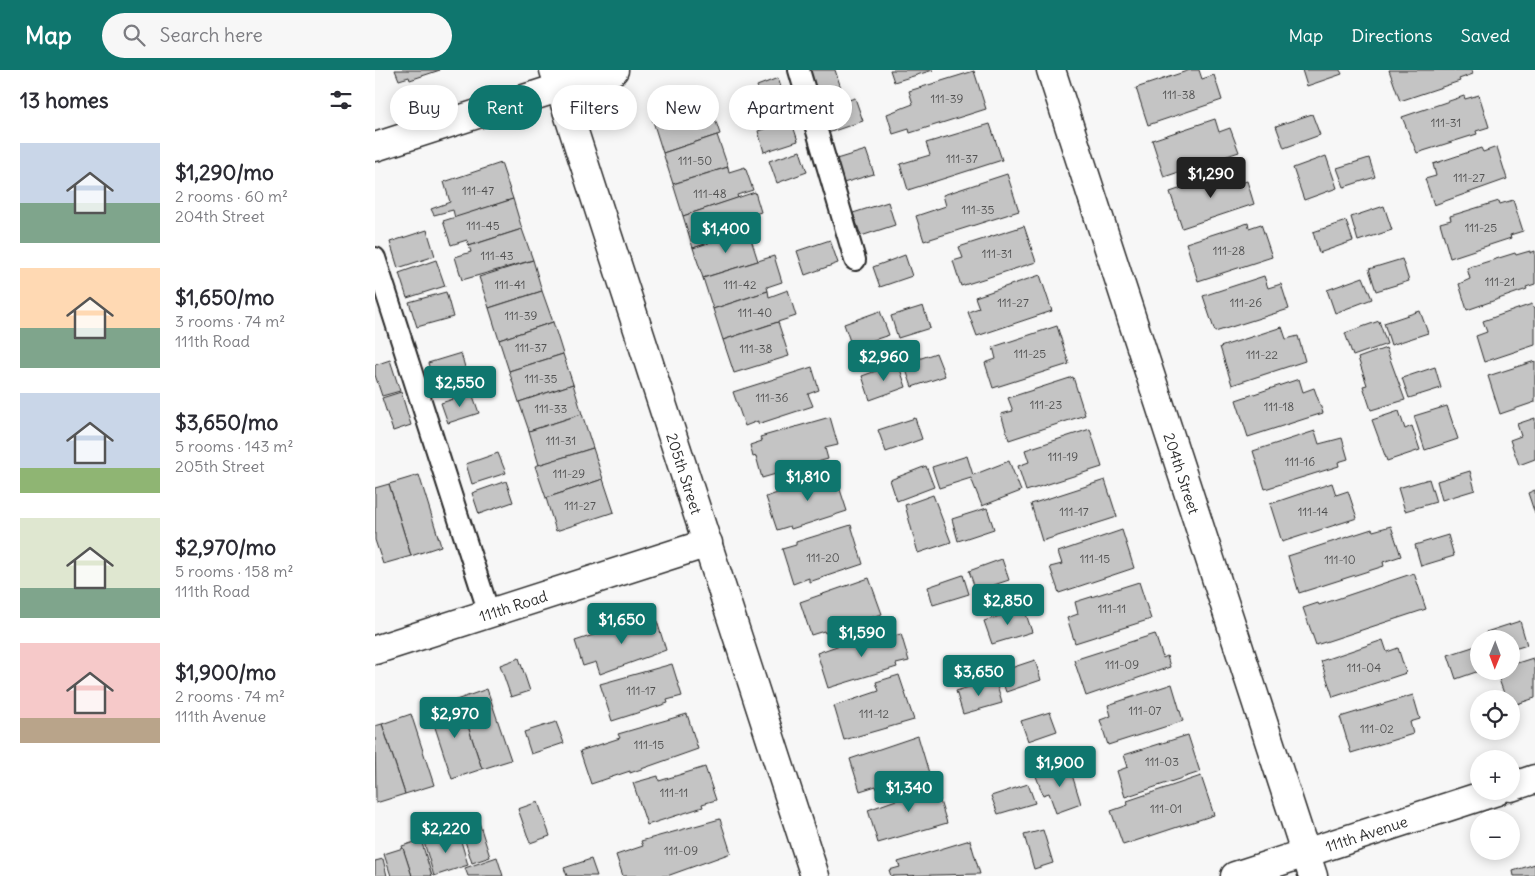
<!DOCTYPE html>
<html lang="en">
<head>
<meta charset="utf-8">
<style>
  :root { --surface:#fff; --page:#f7f7f7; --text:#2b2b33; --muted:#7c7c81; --accent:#0f766e }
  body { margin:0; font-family:Delius,sans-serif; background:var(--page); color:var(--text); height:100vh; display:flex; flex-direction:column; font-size:19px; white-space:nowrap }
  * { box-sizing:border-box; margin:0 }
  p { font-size:16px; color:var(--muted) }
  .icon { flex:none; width:28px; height:28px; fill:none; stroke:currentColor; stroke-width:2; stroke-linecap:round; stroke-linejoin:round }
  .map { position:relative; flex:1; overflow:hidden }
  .panel { display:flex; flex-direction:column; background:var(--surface); width:375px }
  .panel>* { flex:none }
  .hud { position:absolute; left:15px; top:15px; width:475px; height:45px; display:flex; gap:10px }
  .needle { width:32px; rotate:181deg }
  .buttons { position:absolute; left:1095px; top:560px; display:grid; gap:10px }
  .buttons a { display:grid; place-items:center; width:50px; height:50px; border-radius:50%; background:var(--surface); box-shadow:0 2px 12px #0003; font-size:25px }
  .price { position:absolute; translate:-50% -42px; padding:0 11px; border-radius:5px; background:var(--accent); color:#fff; font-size:16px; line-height:32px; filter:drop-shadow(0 1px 2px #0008) }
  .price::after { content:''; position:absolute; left:50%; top:30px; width:15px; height:11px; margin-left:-8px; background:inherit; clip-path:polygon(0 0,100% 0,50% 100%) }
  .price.on { background:#222; color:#fff }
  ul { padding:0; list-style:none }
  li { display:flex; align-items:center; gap:15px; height:125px; padding:0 20px }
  li span { display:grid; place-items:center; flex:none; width:140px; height:100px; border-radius:0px; color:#555 }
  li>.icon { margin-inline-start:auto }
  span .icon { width:60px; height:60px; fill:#fffc; stroke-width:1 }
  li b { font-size:21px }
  h2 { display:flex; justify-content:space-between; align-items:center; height:60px; padding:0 20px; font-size:21px }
  .pill { padding:0 18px; border-radius:22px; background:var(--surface); box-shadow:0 2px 12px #0003; font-size:18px; line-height:45px }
  .pill.on { background:var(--accent); color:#fff }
  header { display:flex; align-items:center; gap:30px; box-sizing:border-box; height:70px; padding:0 25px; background:var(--accent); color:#fff }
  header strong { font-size:24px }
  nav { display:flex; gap:28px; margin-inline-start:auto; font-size:18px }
  .search { width:350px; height:45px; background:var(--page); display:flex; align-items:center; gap:12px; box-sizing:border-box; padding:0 18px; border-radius:28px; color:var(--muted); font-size:19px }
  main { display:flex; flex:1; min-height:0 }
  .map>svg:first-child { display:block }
  .building { fill:#c4c4c4; stroke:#2b2b2b }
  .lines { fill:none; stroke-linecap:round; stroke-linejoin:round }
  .lane-casing { stroke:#2b2b2b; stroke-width:24 }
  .street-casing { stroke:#2b2b2b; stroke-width:31 }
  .lane { stroke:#fff; stroke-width:20 }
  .street { stroke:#fff; stroke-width:28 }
  .labels { text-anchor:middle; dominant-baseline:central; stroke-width:5; stroke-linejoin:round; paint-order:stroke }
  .number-label { font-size:12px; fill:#515151 }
  .street-label { font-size:15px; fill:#2b2b2b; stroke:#fff }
</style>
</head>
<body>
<header>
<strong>Map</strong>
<div class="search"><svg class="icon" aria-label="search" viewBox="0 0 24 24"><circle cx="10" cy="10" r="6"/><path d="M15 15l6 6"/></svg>Search here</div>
<nav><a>Map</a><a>Directions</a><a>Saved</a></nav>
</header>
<main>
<section class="panel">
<h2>13 homes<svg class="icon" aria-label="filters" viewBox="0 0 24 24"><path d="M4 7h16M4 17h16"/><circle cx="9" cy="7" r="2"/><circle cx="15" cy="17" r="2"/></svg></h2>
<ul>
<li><span style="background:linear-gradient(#c9d6e8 60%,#7fa58c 0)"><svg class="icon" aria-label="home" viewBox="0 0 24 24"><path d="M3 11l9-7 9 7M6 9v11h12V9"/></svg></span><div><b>$1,290/mo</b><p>2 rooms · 60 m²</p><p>204th Street</p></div></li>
<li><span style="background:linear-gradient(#ffd9b3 60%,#7fa58c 0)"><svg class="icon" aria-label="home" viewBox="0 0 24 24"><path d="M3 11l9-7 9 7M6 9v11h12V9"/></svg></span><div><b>$1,650/mo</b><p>3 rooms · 74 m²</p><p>111th Road</p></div></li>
<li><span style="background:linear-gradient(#c9d6e8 75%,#8fb573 0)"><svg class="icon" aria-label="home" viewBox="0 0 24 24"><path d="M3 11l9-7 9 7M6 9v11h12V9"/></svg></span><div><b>$3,650/mo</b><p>5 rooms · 143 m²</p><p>205th Street</p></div></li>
<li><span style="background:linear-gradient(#dfe7d0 70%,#7fa58c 0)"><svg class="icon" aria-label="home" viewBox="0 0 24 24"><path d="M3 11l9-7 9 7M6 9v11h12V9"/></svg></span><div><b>$2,970/mo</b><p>5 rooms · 158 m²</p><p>111th Road</p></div></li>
<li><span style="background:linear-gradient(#f6c9c9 75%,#b9a48a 0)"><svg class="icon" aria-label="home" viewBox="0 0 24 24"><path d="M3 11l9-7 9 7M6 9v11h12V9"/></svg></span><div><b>$1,900/mo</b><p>2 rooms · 74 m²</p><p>111th Avenue</p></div></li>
</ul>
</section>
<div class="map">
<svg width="1160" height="806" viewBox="0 0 1160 806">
  <rect width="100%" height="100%" fill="#f7f7f7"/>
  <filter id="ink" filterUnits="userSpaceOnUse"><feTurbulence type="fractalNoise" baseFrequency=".02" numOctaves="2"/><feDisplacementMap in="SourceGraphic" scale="10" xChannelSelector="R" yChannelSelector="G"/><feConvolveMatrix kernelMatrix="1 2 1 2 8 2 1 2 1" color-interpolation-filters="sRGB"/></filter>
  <g filter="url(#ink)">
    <g class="building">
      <polygon points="20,0 65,0 35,10 34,7 24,10"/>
      <polygon points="433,0 460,0 468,24 444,32"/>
      <polygon points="515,0 558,0 519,12"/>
      <polygon points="815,0 824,0 827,9 839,5 847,30 773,55 761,18"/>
      <polygon points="927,0 965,0 967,4 932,16"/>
      <polygon points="1014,0 1097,0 1098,4 1084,9 1085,11 1025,31"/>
      <polygon points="599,1 611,39 535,63 534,59 518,64 512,44 538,34 534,21"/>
      <polygon points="403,8 413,39 393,46 382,16"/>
      <polygon points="1104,25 1114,57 1101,61 1102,64 1042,83 1027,47 1089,26 1090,29"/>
      <polygon points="333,27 345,64 288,83 276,45"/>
      <polygon points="480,28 488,51 450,64 442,40"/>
      <polygon points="937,44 945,65 909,78 901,56"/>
      <polygon points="840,49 844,62 855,58 864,82 789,107 777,70"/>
      <polygon points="416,50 423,71 389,82 383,61"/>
      <polygon points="615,54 627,90 533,120 525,94 555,85 551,73"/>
      <polygon points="342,65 353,97 298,114 288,83"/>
      <polygon points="1122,77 1132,109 1059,135 1050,109 1061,106 1058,94 1106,78 1108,82"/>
      <polygon points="491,80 499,104 465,114 458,90"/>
      <polygon points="425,81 432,102 402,113 394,91"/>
      <polygon points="951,86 962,118 929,130 918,98"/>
      <polygon points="994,88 1000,107 969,117 962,98"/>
      <polygon points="126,93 138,129 80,148 78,140 59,145 56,139 75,132 69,112"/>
      <polygon points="353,97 354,102 370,97 378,120 362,125 363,128 308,146 298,114"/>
      <polygon points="857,101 862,114 872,111 879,134 807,158 795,122"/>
      <polygon points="632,104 644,141 549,171 541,146 571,136 568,125"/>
      <polygon points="380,122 386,142 369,148 373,160 318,178 308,146"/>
      <polygon points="138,129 147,159 94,176 92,170 76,175 68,151"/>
      <polygon points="1138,130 1148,161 1135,165 1136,168 1075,188 1065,153 1076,150 1075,146 1124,131 1125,134"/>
      <polygon points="513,132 520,155 486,166 478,143"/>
      <polygon points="1009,136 1017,160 983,171 976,147"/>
      <polygon points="971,151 978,171 944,183 938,162"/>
      <polygon points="873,153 874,158 886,154 897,187 823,211 811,173"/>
      <polygon points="649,156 661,192 586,216 578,191 588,188 584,177"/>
      <polygon points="147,159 158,190 87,210 80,187 96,182 94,176"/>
      <polygon points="52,160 60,186 23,198 15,172"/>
      <polygon points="373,160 383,191 328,208 318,178"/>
      <polygon points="455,170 463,193 430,205 422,181"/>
      <polygon points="1155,181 1155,183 1160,181 1160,214 1151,217 1152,219 1092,240 1084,214 1095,209 1092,198 1140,183 1141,185"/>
      <polygon points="530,185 537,206 505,217 498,197"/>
      <polygon points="399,186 407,212 392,217 393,221 338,239 328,208"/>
      <polygon points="1027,189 1034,211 1001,221 994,199"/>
      <polygon points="61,190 70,216 32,228 24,203"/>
      <polygon points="158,190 167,221 114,238 104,207"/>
      <polygon points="665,205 677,241 602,266 593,242 604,238 600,227"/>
      <polygon points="889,206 893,218 906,214 914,239 840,262 828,226"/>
      <polygon points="988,207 997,229 960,243 952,220"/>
      <polygon points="413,220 421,246 348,270 338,239 393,221 394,227"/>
      <polygon points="167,221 178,252 124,270 114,238"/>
      <polygon points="71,222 78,247 42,257 34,232"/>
      <polygon points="1157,234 1158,238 1160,237 1160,275 1109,292 1101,266 1112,262 1108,251"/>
      <polygon points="548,236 555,258 523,268 516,246"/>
      <polygon points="505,241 514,265 477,277 469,254"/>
      <polygon points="1045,241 1053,263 1016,275 1009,253"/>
      <polygon points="1004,251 1012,274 978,286 970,263"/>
      <polygon points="178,252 188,284 134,301 124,270"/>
      <polygon points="403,252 414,286 359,303 348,270"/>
      <polygon points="682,256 694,294 618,318 610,293 621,289 618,277"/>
      <polygon points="907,257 911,269 923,266 930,291 857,315 845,277"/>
      <polygon points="1011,278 1030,330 996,340 988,316 992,315 983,288"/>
      <polygon points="86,283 93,308 60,317 53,293"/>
      <polygon points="561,283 570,306 537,317 529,294"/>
      <polygon points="188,284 198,314 144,332 134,301"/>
      <polygon points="15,290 25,321 7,326 0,305 0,295"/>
      <polygon points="1160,291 1160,332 1125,344 1113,306"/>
      <polygon points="523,293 531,317 495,330 487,306"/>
      <polygon points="437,297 444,320 433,324 438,336 383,354 383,351 370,356 358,322"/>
      <polygon points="1060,297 1066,318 1034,328 1027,308"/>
      <polygon points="698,307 710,345 634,370 626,344 638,341 633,328"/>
      <polygon points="924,309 928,322 939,318 948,343 873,367 861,330"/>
      <polygon points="198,314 207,344 154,361 144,332"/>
      <polygon points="26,322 36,355 18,361 7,328"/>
      <polygon points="97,323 104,343 73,353 66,333"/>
      <polygon points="1072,336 1083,369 1050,380 1039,346"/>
      <polygon points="1024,341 1030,359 1037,356 1045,380 1012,391 997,350"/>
      <polygon points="207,344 218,378 164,395 154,361"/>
      <polygon points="455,347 463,375 450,378 453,389 387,408 381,386 378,387 375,375 387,371 385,367"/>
      <polygon points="540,348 547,369 511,382 503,360"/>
      <polygon points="1160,348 1160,389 1144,395 1135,370 1146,366 1142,354"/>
      <polygon points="715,359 727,397 651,421 643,396 654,392 650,380"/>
      <polygon points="940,361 944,374 967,368 973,389 963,392 964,396 890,419 878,381"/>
      <polygon points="218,378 228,409 171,428 160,396"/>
      <polygon points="123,383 131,403 97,414 91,394"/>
      <polygon points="592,386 598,405 634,391 646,421 607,436 596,408 564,418 557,397"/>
      <polygon points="551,396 559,417 522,431 515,410"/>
      <polygon points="458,398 472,441 416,459 415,456 402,460 391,427 436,411 434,406"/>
      <polygon points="1095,401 1100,420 1067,430 1062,411"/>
      <polygon points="44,405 66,476 36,486 14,414"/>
      <polygon points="228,409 239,442 181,461 171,428"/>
      <polygon points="1054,409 1061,432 1030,441 1023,418"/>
      <polygon points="730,410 742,447 667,471 656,434"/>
      <polygon points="131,411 138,432 104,444 97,423"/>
      <polygon points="957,413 961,425 973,421 982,448 907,472 895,434"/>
      <polygon points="14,414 36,486 8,494 0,470 0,418"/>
      <polygon points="1160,420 1160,444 1153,423"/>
      <polygon points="558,425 576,472 543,483 530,435"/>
      <polygon points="612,438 619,459 583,471 577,449"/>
      <polygon points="476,455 488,494 434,512 434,508 418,514 407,479 421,475 421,472"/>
      <polygon points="1016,456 1026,486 1008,492 1009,496 924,523 913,486 997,459 998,461"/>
      <polygon points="747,460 759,498 684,523 675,497 687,494 683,482"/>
      <polygon points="1073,465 1079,486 1046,496 1040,475"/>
      <polygon points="627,489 634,510 601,521 594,501"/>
      <polygon points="1039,503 1051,539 941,575 928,538 943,533 944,535"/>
      <polygon points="588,505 594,524 558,535 553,517"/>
      <polygon points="494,508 507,544 450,563 449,561 436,565 425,532"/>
      <polygon points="764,512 776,549 700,573 692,548 703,544 700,532"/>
      <polygon points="649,538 657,562 617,574 609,551"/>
      <polygon points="280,545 291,580 225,604 221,592 208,596 200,571"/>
      <polygon points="1145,551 1152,575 1136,580 1136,569 1112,569 1111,562"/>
      <polygon points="510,559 512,568 526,564 534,591 521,594 522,597 453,618 442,583"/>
      <polygon points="780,564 788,588 792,586 795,597 711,626 699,590"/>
      <polygon points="1008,570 1012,582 1023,578 1031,603 958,627 946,591"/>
      <polygon points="1104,575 1104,601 1081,609 1073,585"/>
      <polygon points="144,588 155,621 136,627 125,595"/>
      <polygon points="1158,588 1160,595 1160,628 1136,636 1136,629 1131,629 1121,601 1136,601 1136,595"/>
      <polygon points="660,590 666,610 631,622 625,604 627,601"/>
      <polygon points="297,594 307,626 292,630 293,633 237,651 225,614"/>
      <polygon points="524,605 539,650 469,670 459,636 504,621 501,612"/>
      <polygon points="620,609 627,633 588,644 581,621"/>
      <polygon points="797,614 808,651 733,675 725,650 736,646 733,635"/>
      <polygon points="112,619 136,690 107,699 84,629"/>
      <polygon points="1038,625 1045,649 1035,652 1038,664 976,683 965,647"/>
      <polygon points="84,629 107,699 77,709 54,639"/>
      <polygon points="675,642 682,661 653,671 646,651"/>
      <polygon points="36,644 59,715 30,724 7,654"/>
      <polygon points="312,644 323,679 255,703 255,701 216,714 205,681 245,668 243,664"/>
      <polygon points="181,652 189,673 156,684 149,662"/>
      <polygon points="7,654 30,724 1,733 0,656"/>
      <polygon points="813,665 825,702 750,727 742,701 753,697 749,685"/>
      <polygon points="543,666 554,703 502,719 501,716 485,721 475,689"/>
      <polygon points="694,695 706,734 681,743 674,723 668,725 661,706"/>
      <polygon points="330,697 341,730 327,734 328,737 272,755 258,713 283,706 284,711"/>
      <polygon points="826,706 839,745 748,775 736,741 753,735 752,731"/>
      <polygon points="558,709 572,753 503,773 493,740 538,724 536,716"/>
      <polygon points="653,714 660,733 623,744 616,726"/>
      <polygon points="163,732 175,766 155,773 143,739"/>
      <polygon points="103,749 115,787 97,793 85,755"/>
      <polygon points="345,749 356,783 292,806 248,806 241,785 268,776 266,771"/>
      <polygon points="668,760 678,793 659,799 649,765"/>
      <polygon points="83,761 93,795 59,806 49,772"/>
      <polygon points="46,770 57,806 37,806 27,776"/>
      <polygon points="595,770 605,804 516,806 514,800 525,797 523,792"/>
      <polygon points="28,778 37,806 16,806 9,784"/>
      <polygon points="122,787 128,806 93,806 90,798"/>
      <polygon points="8,789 12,806 0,806 0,791"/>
      <polygon points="216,789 222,806 192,806 189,798"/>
      <polygon points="1160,794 1160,806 1139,806 1138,801"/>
    </g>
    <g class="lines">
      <defs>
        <g id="lane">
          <polyline points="424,0 480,190"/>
          <polyline points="0,188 114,543"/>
        </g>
        <g id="street">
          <path id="s1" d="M179,0l261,806"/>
          <path id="s2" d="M676,0l262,806"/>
          <polyline points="0,77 239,0"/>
          <path id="s3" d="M0,580l333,-107"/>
          <polyline points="1136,717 1160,709"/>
          <path id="s4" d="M860,806l262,-85"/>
        </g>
      </defs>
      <use href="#lane" class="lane-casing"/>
      <use href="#street" class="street-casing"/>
      <use href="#lane" class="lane"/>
      <use href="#street" class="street"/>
    </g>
  </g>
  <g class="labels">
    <g class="number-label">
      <text x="804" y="24">111-38</text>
      <text x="572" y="28">111-39</text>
      <text x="1071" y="52">111-31</text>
      <text x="587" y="88">111-37</text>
      <text x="320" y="90">111-50</text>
      <text x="1094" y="107">111-27</text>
      <text x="103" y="120">111-47</text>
      <text x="335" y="123">111-48</text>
      <text x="603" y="139">111-35</text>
      <text x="108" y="155">111-45</text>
      <text x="1106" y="157">111-25</text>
      <text x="854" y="180">111-28</text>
      <text x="622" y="183">111-31</text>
      <text x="122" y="185">111-43</text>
      <text x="1125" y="211">111-21</text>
      <text x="135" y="214">111-41</text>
      <text x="365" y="214">111-42</text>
      <text x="638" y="232">111-27</text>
      <text x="871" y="232">111-26</text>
      <text x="380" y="242">111-40</text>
      <text x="146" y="245">111-39</text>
      <text x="156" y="277">111-37</text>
      <text x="381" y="278">111-38</text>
      <text x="655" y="283">111-25</text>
      <text x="887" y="284">111-22</text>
      <text x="166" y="308">111-35</text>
      <text x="397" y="327">111-36</text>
      <text x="671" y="334">111-23</text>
      <text x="904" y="336">111-18</text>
      <text x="176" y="338">111-33</text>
      <text x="186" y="370">111-31</text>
      <text x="688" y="386">111-19</text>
      <text x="925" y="391">111-16</text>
      <text x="194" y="403">111-29</text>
      <text x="205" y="435">111-27</text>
      <text x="699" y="441">111-17</text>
      <text x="938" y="441">111-14</text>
      <text x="448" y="487">111-20</text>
      <text x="720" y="488">111-15</text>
      <text x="965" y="489">111-10</text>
      <text x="737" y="538">111-11</text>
      <text x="747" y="594">111-09</text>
      <text x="989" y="597">111-04</text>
      <text x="266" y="620">111-17</text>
      <text x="770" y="640">111-07</text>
      <text x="499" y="643">111-12</text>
      <text x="1002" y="658">111-02</text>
      <text x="274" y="674">111-15</text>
      <text x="787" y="691">111-03</text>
      <text x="299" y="722">111-11</text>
      <text x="791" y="738">111-01</text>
      <text x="306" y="780">111-09</text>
    </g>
    <g class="street-label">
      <text stroke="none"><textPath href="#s1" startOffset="424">205th Street</textPath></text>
      <text stroke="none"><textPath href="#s2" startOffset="424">204th Street</textPath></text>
      <text stroke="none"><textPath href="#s3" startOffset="145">111th Road</textPath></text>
      <text stroke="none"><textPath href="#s4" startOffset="138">111th Avenue</textPath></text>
    </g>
  </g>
</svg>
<div class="buttons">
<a><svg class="needle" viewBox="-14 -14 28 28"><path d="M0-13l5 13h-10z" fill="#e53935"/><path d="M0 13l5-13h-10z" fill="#7c7c81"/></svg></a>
<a><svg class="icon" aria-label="locate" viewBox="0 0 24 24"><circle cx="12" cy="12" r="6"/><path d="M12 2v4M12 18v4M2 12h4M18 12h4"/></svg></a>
<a>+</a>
<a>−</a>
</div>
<b class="price on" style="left:836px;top:129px">$1,290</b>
<b class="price" style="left:351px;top:184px">$1,400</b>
<b class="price" style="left:509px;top:312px">$2,960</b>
<b class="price" style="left:85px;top:338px">$2,550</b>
<b class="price" style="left:433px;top:432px">$1,810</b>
<b class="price" style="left:633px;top:556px">$2,850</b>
<b class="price" style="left:247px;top:575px">$1,650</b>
<b class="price" style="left:487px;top:588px">$1,590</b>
<b class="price" style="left:604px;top:627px">$3,650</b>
<b class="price" style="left:80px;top:669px">$2,970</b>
<b class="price" style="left:685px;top:718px">$1,900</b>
<b class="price" style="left:534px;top:743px">$1,340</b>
<b class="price" style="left:71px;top:784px">$2,220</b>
<div class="hud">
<a class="pill">Buy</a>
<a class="pill on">Rent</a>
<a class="pill">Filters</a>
<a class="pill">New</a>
<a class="pill">Apartment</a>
</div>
</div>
</main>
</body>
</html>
